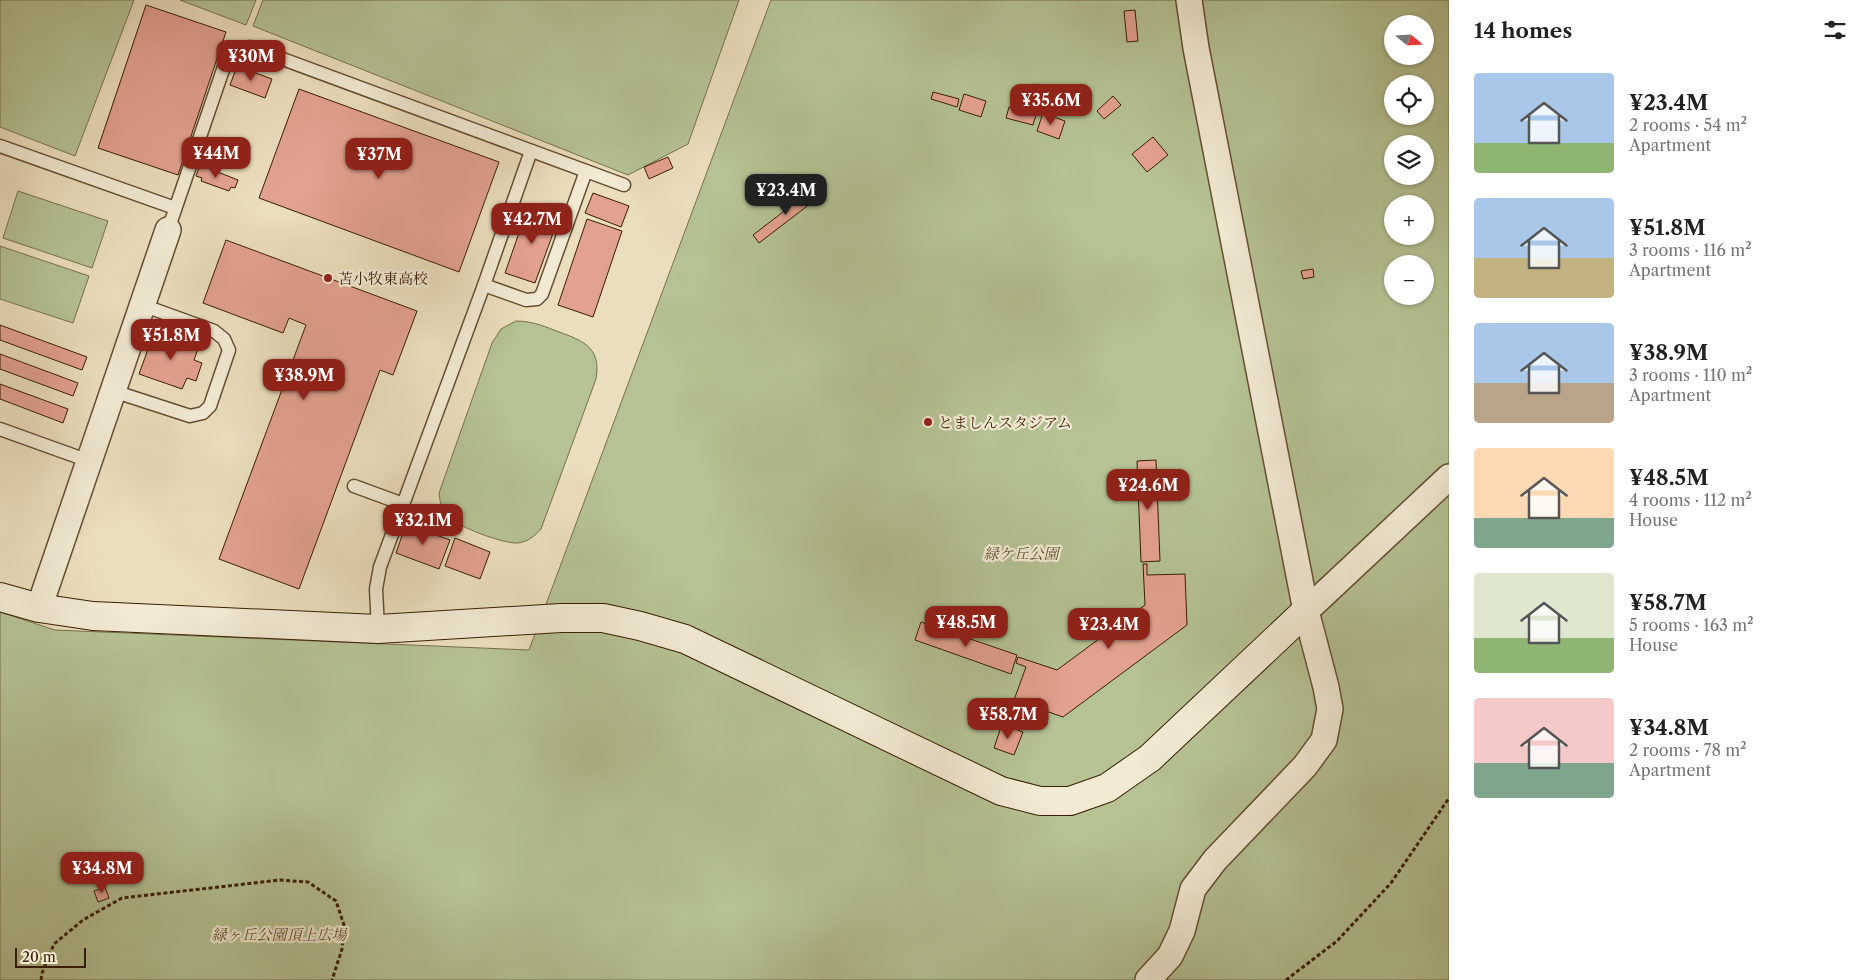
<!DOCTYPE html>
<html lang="en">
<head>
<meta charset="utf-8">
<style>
  :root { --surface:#fff; --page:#f6f6f6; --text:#222; --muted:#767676; --accent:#8f2418 }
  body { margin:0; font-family:"Libre Caslon Text","Noto Serif JP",serif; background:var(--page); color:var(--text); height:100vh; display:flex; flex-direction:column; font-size:19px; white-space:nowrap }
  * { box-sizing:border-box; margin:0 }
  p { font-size:16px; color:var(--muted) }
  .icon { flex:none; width:28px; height:28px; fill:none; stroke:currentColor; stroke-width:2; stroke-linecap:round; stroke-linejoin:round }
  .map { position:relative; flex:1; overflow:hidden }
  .panel { display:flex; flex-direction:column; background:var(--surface); width:425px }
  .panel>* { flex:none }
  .needle { width:32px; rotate:108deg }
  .buttons { position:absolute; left:1384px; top:15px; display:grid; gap:10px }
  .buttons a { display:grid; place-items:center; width:50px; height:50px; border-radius:50%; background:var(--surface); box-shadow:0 1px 4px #0004; font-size:25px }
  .scale { position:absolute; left:15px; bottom:12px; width:71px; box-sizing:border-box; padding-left:5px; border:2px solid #391e01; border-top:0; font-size:14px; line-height:18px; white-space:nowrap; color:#391e01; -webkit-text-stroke:4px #f2ead4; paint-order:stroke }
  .price { position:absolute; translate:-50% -42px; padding:0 11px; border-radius:10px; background:var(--accent); color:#fff; font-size:16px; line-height:32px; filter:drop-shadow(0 1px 2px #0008) }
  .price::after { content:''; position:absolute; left:50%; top:30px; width:15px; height:11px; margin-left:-8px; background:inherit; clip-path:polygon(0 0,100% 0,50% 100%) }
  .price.selected { background:#222; color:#fff }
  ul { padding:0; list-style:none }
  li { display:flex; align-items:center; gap:15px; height:125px; padding:0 25px }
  li span { display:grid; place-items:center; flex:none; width:140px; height:100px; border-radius:5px; color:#555 }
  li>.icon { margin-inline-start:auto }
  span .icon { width:60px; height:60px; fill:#fffc; stroke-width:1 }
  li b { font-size:21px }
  h2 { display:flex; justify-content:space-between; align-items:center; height:60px; padding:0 25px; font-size:21px }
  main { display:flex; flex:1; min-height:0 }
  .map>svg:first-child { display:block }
  .green { fill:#b5c293; stroke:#77704a; fill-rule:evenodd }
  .building { fill:#e3a18f; stroke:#391e01 }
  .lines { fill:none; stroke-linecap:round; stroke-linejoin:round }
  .lane-casing { stroke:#664e30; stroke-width:15 }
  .street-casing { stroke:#664e30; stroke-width:28 }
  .secondary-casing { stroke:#391e01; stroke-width:30 }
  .path { stroke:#391e01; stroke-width:3; stroke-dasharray:4 2.5; stroke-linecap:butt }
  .lane { stroke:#f2ead4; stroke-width:12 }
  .street { stroke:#f2ead4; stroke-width:25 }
  .secondary { stroke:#f2ead4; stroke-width:28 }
  .poi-dot { fill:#8f2418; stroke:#f2ead4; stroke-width:2 }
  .labels { text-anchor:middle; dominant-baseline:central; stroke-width:4.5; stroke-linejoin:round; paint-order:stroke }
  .poi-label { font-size:15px; fill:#391e01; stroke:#f2ead4; text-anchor:start }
  .park-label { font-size:15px; font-style:italic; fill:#5e4f2d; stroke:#f2ead4 }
</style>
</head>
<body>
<main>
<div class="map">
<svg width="1449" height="980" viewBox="0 0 1449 980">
  <rect width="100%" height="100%" fill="#ebdebd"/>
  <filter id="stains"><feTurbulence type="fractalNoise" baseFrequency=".004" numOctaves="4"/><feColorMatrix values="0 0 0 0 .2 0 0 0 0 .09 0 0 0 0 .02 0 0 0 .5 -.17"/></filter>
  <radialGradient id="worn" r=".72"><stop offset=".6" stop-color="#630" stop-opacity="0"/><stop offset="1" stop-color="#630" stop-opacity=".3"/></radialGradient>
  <g class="green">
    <polygon points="0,0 134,0 75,156 0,127"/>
    <polygon points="180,0 256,0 246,25"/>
    <polygon points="263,0 739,0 688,144 628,175 253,26"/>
    <path d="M771,0h678v980h-1449v-368l55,18 474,20zM1392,24h33v32h-33zM1392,84h33v32h-33zM1392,144h33v32h-33zM1392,204h33v32h-33zM1392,264h33v32h-33z"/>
    <polygon points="18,191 108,221 92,268 3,238"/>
    <polygon points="0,246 89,276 73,323 0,299"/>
    <path d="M516,321c14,0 25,4 38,9 26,10 48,15 42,49l-55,150c-6,7 -14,13 -23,14 -15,1 -63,-17 -72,-28 -5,-7 -6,-14 -7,-22l53,-150 9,-14z"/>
  </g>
  <g class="building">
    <polygon points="146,5 226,32 178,175 98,148"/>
    <polygon points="1135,10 1138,41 1127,42 1124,11"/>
    <polygon points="237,66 272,79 265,98 230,85"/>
    <polygon points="299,89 499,162 459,272 259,198"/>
    <polygon points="933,92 959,99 957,107 931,99"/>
    <polygon points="964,94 986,101 981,117 959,110"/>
    <polygon points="1113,96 1121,105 1104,119 1097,111"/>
    <polygon points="1009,107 1036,115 1033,125 1006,118"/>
    <polygon points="1043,113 1065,121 1059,139 1037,131"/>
    <polygon points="1153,137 1168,155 1147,172 1132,154"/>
    <polygon points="668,157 673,168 649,179 644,167"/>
    <polygon points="200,165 238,180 235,188 231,187 229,191 201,181 202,178 196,176"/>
    <polygon points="813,189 819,197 759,243 753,235"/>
    <polygon points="593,193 629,206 621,227 585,213"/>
    <polygon points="528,207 559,217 535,283 505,273"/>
    <polygon points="587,219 622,231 593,317 558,305"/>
    <polygon points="226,240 417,311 393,375 380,370 299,589 219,559 306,325 289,318 283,333 203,303"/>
    <polygon points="1313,269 1314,277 1303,279 1301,271"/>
    <polygon points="0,325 87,357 82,370 0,340"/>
    <polygon points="155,330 199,346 194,360 202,363 196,381 187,378 182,389 139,374"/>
    <polygon points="0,354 78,383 73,396 0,369"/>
    <polygon points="0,384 68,409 63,423 0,399"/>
    <polygon points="1156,460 1160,561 1141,562 1137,461"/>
    <polygon points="418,516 436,521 432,531 415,525"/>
    <polygon points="406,524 450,540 439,569 396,553"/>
    <polygon points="455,538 490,552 480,579 445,566"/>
    <polygon points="1143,564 1147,564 1147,575 1185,574 1187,625 1063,717 1014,700 1026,667 1016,663 1018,657 1057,670 1145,605"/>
    <polygon points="921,622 1017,655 1011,674 915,640"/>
    <polygon points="1002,724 1023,732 1014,755 994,748"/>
    <polygon points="105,887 109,898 98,902 94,891"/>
  </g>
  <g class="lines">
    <defs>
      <g id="lane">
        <polyline points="0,146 175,208"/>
        <polyline points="168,230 227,58 235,51 250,47 624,185"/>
        <polyline points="484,285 526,300 537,299 542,294 586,171"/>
        <polyline points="113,391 190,416 203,413 210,406 229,350 224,339 214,331 142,305"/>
        <polyline points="0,429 89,461"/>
        <polyline points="354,486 403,504"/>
        <polyline points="378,629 376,589 380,567 484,285 531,151"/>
      </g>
      <g id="street">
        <polyline points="39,608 168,230"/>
        <polyline points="1306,611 1449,477"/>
        <polyline points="1148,980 1170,956 1182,931 1193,889 1215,860 1305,766 1324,740 1330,709 1326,687 1306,611 1196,48 1189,0"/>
      </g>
      <polyline id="secondary" points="0,597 39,608 93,616 378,629 561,618 603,618 640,626 685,639 1001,791 1040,801 1070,801 1107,788 1150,758 1306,611"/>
    </defs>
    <use href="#lane" class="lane-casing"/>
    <use href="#street" class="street-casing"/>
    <use href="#secondary" class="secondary-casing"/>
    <g class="path">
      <polyline points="41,980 42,973 54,944 83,920 122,898 280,880 308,882 336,901 344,925 342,949 332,980"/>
      <polyline points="1286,980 1337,941 1391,883 1449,798"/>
    </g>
    <use href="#lane" class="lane"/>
    <use href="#street" class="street"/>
    <use href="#secondary" class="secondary"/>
  </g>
  <g class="poi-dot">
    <circle cx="328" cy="278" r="5"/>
    <circle cx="928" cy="422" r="5"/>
  </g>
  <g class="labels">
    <g class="poi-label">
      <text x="338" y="278">苫小牧東高校</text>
      <text x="938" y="422">とましんスタジアム</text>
    </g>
    <g class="park-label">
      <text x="1021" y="553">緑ケ丘公園</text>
      <text x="279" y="934">緑ヶ丘公園頂上広場</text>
    </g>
  </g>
  <rect width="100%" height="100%" filter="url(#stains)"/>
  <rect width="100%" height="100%" fill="url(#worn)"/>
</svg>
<div class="buttons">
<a><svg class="needle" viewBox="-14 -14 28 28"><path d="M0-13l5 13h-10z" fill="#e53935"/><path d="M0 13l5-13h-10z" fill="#767676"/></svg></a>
<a><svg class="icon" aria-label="locate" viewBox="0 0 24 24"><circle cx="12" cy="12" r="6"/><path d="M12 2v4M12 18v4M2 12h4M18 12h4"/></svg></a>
<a><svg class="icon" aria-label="layers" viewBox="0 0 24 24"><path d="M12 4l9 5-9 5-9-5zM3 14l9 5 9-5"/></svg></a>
<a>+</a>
<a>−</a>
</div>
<div class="scale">20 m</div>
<b class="price" style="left:251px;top:82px">¥30M</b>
<b class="price" style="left:1051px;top:126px">¥35.6M</b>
<b class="price" style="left:216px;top:179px">¥44M</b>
<b class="price" style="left:379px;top:180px">¥37M</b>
<b class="price selected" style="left:786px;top:216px">¥23.4M</b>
<b class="price" style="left:532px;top:245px">¥42.7M</b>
<b class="price" style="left:171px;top:361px">¥51.8M</b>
<b class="price" style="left:304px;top:401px">¥38.9M</b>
<b class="price" style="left:1148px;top:511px">¥24.6M</b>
<b class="price" style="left:423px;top:546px">¥32.1M</b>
<b class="price" style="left:966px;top:648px">¥48.5M</b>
<b class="price" style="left:1109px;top:650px">¥23.4M</b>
<b class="price" style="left:1008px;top:740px">¥58.7M</b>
<b class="price" style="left:102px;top:894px">¥34.8M</b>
</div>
<section class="panel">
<h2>14 homes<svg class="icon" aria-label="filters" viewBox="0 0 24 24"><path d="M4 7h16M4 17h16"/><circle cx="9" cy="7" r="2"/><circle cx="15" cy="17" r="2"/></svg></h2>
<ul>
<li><span style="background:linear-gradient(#a9c7e8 70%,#8fb573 0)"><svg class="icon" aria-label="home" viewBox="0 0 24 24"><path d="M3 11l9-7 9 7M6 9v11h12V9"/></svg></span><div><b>¥23.4M</b><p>2 rooms · 54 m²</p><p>Apartment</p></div></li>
<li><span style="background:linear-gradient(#a9c7e8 60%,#c2b280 0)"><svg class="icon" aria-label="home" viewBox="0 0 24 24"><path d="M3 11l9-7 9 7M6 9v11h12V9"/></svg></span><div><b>¥51.8M</b><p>3 rooms · 116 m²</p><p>Apartment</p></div></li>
<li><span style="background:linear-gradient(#a9c7e8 60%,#b9a48a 0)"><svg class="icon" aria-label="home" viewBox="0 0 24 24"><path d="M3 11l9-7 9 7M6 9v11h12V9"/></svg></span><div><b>¥38.9M</b><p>3 rooms · 110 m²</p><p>Apartment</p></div></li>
<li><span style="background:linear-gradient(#ffd9b3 70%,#7fa58c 0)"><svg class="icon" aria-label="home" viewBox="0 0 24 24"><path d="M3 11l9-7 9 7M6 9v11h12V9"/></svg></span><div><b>¥48.5M</b><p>4 rooms · 112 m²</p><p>House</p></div></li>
<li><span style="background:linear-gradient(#dfe7d0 65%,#8fb573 0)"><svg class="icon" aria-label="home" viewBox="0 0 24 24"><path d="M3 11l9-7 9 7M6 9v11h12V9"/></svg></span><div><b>¥58.7M</b><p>5 rooms · 163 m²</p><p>House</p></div></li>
<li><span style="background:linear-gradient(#f6c9c9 65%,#7fa58c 0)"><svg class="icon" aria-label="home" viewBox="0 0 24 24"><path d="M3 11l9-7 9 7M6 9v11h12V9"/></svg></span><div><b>¥34.8M</b><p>2 rooms · 78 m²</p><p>Apartment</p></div></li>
</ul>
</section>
</main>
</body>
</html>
